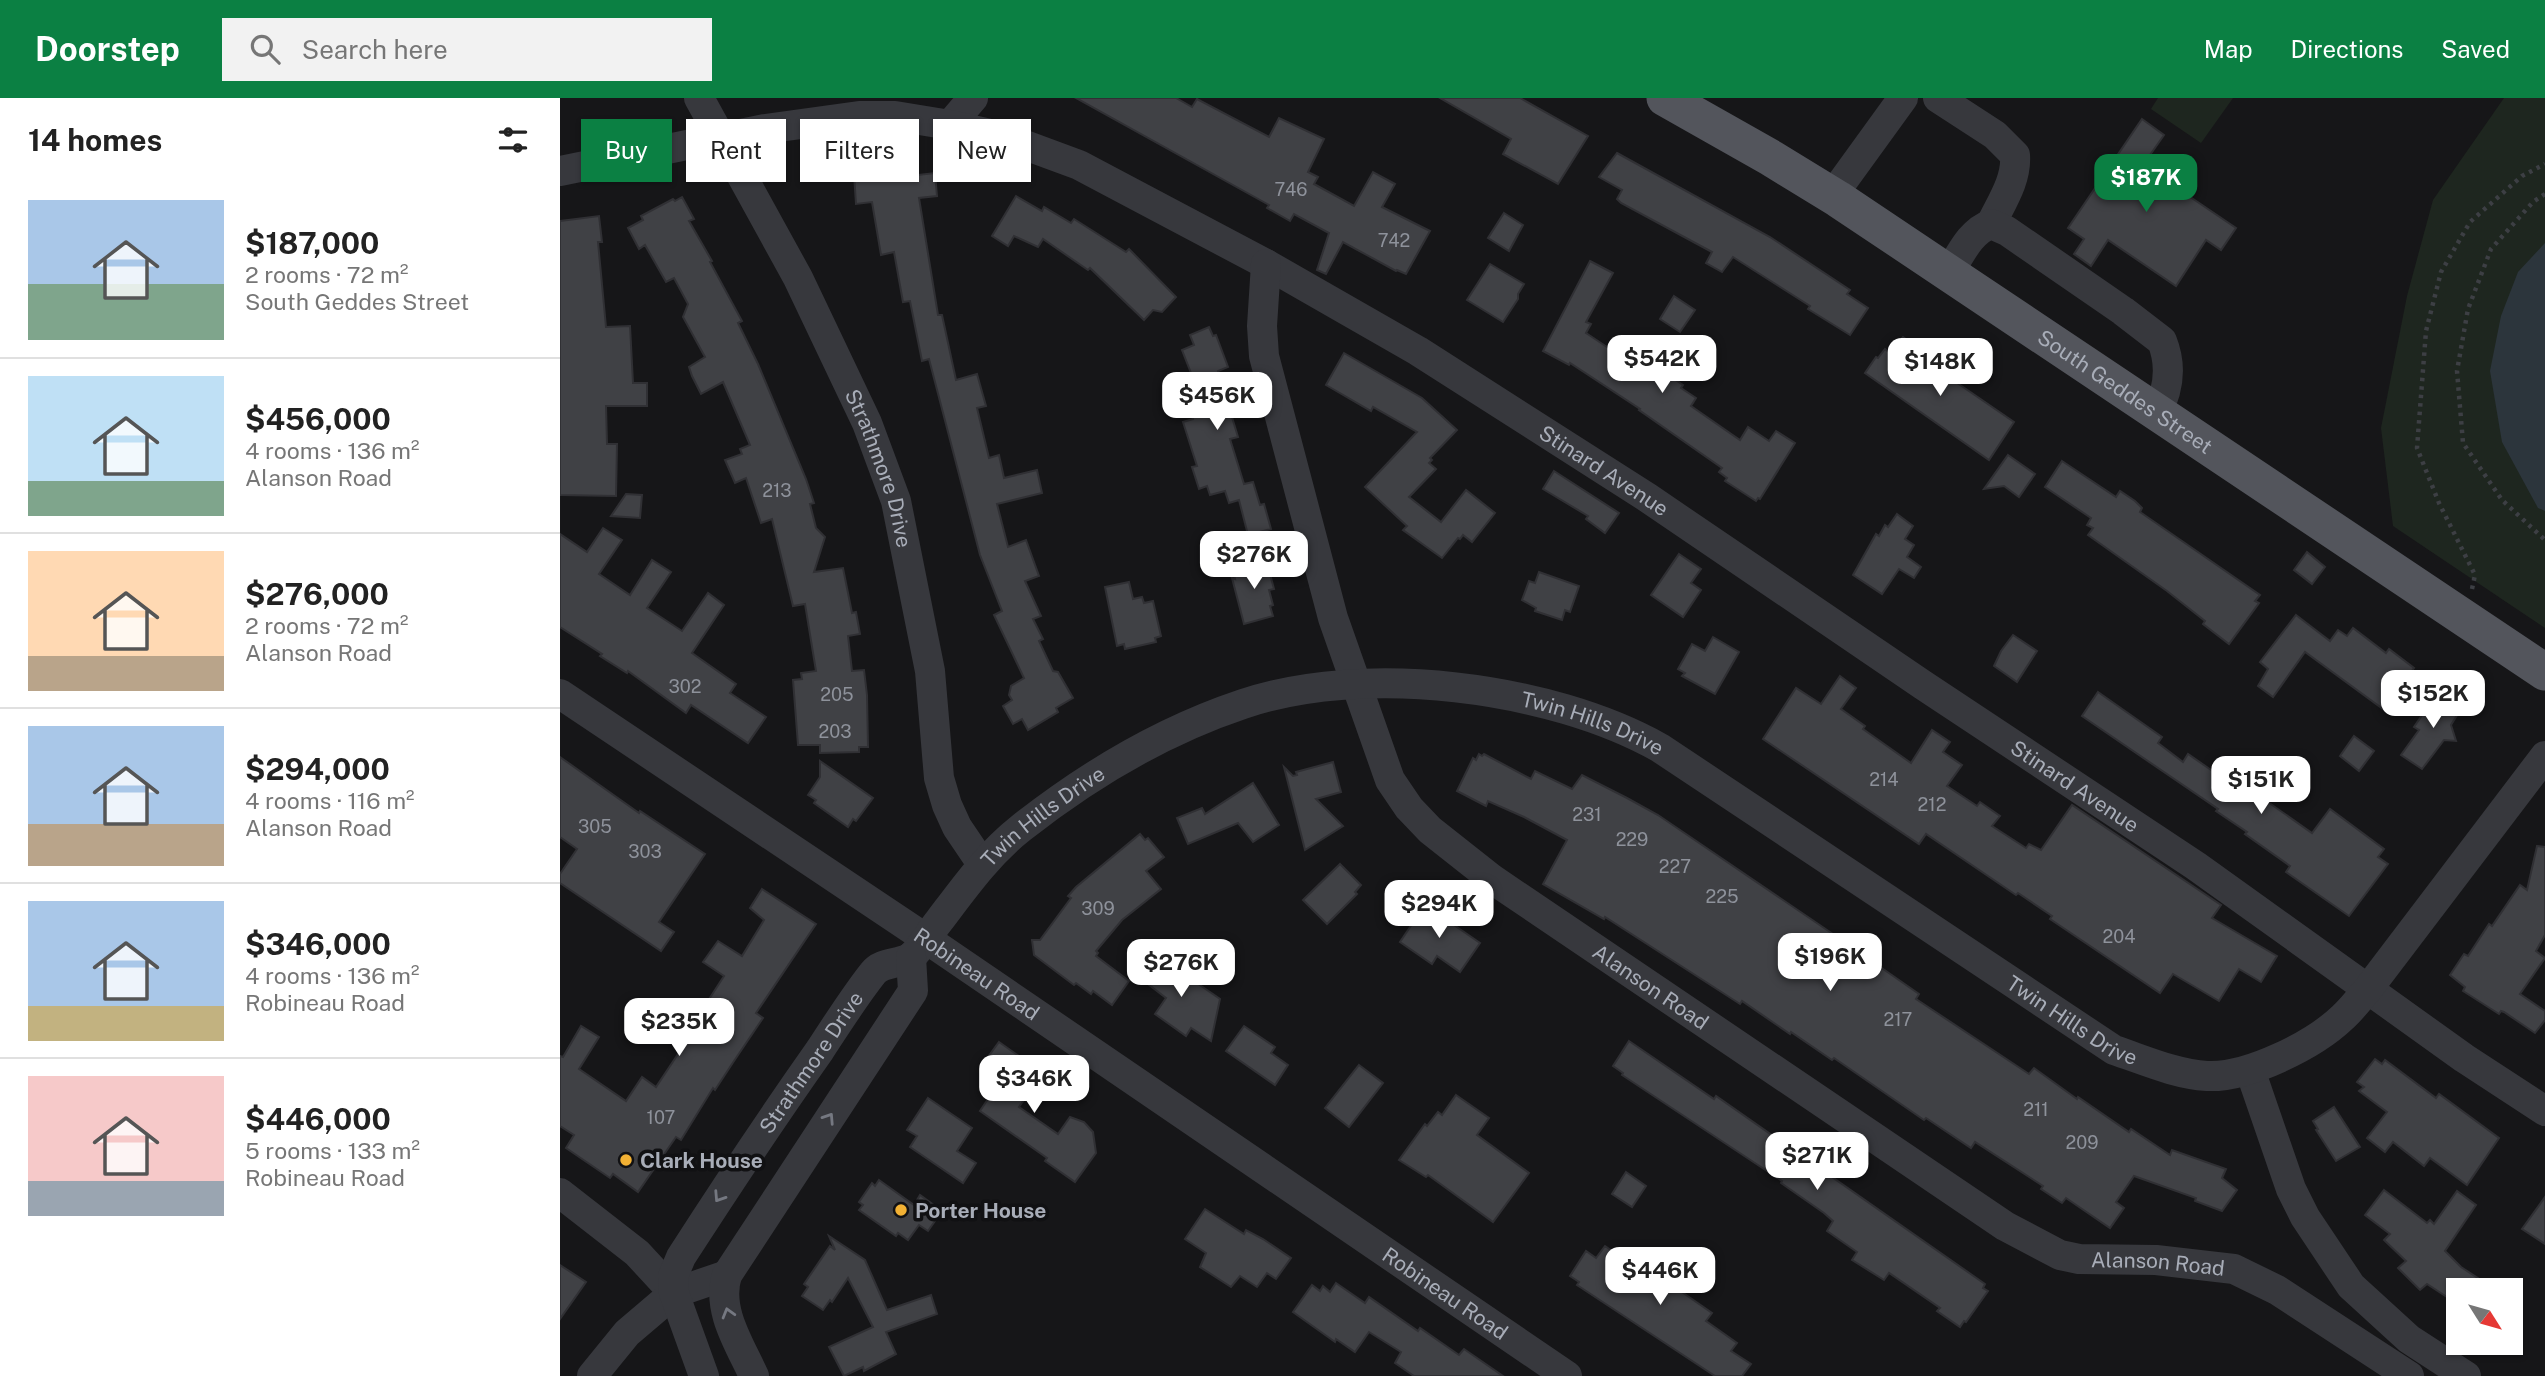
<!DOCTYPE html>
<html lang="en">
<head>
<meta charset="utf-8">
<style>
  :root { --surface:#fff; --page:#f2f2f2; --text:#222; --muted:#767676; --line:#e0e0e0; --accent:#0b8043 }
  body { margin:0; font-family:"Public Sans",sans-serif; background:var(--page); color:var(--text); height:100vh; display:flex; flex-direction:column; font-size:26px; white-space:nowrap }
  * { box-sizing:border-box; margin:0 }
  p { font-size:23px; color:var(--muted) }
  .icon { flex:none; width:38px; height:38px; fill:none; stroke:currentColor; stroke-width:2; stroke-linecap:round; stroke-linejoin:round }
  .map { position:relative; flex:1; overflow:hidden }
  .sheet { display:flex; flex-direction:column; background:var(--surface); width:560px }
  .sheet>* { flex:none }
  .hud { position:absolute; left:21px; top:21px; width:665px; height:63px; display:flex; gap:14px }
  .needle { width:46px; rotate:127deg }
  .buttons { position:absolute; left:1886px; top:1180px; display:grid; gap:14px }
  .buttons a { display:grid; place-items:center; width:77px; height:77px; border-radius:0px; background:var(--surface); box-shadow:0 2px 5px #0004; font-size:35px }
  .price { position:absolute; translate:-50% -60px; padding:0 16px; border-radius:14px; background:#fff; color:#222; font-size:23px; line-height:46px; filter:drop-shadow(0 2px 4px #0008) }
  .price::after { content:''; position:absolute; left:50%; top:42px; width:21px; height:16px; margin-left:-10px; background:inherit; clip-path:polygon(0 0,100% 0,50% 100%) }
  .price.selected { background:var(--accent); color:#fff }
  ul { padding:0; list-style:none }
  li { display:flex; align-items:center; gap:21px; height:175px; padding:0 28px }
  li+li { border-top:2px solid var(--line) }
  li span { display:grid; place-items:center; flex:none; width:196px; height:140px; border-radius:0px; color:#555 }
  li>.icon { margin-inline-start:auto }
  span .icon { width:84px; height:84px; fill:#fffc; stroke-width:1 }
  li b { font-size:30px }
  h2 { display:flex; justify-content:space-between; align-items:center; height:84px; padding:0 28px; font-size:30px }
  .tag { padding:0 24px; border-radius:0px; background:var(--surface); box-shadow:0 2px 5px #0004; font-size:24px; line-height:63px }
  .tag.selected { background:var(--accent); color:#fff }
  header { display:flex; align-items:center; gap:42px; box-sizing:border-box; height:98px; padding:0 35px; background:var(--accent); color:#fff }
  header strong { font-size:33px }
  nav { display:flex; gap:38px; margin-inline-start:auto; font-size:24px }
  .search { width:490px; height:63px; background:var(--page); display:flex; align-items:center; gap:18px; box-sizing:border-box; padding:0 24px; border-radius:0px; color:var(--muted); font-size:26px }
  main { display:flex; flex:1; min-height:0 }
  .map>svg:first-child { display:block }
  .green { fill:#1e261f }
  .water { fill:#2c353c }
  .building { fill:#404145; stroke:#303034; stroke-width:2 }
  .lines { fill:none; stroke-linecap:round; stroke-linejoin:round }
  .path { stroke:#3d3f44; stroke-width:4.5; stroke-dasharray:3.5 5; stroke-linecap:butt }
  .minor { stroke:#37383d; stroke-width:30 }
  .major { stroke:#53555c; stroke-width:37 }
  .oneway { stroke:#757881 }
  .poi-dot { fill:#f2b134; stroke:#111113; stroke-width:2.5 }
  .labels { text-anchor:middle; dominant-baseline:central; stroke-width:7; stroke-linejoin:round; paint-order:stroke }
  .number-label { font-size:18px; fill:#8e929b }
  .street-label { font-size:21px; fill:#a8adb8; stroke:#111113 }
  .poi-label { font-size:21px; font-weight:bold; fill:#a8adb8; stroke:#111113; text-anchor:start }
</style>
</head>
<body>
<header>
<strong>Doorstep</strong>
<div class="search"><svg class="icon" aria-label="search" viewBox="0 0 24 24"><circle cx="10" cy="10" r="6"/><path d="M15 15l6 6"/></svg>Search here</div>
<nav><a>Map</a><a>Directions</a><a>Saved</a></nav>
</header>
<main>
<section class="sheet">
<h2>14 homes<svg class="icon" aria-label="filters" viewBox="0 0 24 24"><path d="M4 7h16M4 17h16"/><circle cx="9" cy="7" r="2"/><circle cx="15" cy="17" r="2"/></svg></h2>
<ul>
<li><span style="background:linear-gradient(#a9c7e8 60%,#7fa58c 0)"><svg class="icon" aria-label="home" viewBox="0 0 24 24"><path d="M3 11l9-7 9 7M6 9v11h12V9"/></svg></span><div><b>$187,000</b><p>2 rooms · 72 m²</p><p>South Geddes Street</p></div></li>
<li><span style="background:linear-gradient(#bfe0f5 75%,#7fa58c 0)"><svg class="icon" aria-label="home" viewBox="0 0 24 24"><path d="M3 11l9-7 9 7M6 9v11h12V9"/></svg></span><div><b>$456,000</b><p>4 rooms · 136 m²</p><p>Alanson Road</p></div></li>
<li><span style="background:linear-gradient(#ffd9b3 75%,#b9a48a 0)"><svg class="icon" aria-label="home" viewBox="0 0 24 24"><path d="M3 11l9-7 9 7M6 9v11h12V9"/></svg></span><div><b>$276,000</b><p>2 rooms · 72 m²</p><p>Alanson Road</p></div></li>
<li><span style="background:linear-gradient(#a9c7e8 70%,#b9a48a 0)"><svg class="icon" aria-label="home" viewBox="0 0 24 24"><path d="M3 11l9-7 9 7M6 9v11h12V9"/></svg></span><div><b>$294,000</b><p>4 rooms · 116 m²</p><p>Alanson Road</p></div></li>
<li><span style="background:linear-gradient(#a9c7e8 75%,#c2b280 0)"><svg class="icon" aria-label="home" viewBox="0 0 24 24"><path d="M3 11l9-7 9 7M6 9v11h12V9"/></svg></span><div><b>$346,000</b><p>4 rooms · 136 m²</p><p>Robineau Road</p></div></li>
<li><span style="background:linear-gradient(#f6c9c9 75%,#9aa5b1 0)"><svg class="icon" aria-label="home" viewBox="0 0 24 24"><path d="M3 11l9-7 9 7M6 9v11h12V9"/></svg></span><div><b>$446,000</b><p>5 rooms · 133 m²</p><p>Robineau Road</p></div></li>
</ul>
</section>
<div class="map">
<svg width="1985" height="1278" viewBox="0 0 1985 1278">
  <rect width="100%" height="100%" fill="#161618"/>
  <g class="green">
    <polygon points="1598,0 1673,0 1641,45 1591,11"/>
    <polygon points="1944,0 1985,0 1985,530 1833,428 1821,330 1847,198 1873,102"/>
  </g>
  <polygon class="water" points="1985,145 1985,413 1978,410 1942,344 1930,273 1941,218 1958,174"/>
  <g class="building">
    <polygon points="516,0 616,0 632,9 637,1 709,39 719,20 764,41 748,74 758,79 754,86 794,108 813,74 835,86 822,109 870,133 846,176 837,172 836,173 783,144 766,176 757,172 769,135 734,116 730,123 707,110 709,107"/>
    <polygon points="880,0 960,0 1028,38 998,86 943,56 951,41"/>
    <polygon points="1582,21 1604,37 1583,67 1676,130 1661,152 1646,142 1616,188 1548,142 1531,168 1514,156 1524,141 1508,130"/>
    <polygon points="1057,55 1210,139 1290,192 1287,196 1308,210 1290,237 1248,211 1250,208 1173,159 1162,174 1146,165 1152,154 1061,105 1057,101 1062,92 1039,79"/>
    <polygon points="330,68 330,71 339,71 340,79 375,75 377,98 359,100 378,217 382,217 396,282 417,276 426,308 417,310 429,360 439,357 444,380 477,372 482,395 437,406 448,449 466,442 479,478 465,483 481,518 473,521 483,541 479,543 493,573 498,574 513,600 496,610 498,614 468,632 462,621 453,626 443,608 452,602 449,597 451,588 464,580 434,517 442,513 420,457 369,261 362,263 350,203 343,204 334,154 321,157 312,104 296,106 294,76 304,75 304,70"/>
    <polygon points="456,98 482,113 484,109 511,125 514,121 566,154 569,151 616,199 602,214 593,212 584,222 530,170 528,172 483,141 478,149 454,138 448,148 432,138"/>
    <polygon points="122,99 134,121 129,123 152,163 150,164 182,223 178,225 198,266 246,381 254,405 250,406 256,430 265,439 254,474 283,470 292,515 296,514 300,536 288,538 292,573 304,572 307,597 308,649 299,649 299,654 260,655 260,647 238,647 233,582 242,581 241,575 256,573 245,506 233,508 212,421 201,425 186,380 175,385 165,362 182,356 180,351 190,347 163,284 141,296 132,278 129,269 145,259 123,219 128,206 114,180 106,184 85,147 79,151 68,130 83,122 81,118 113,101 115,103"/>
    <polygon points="944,115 963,127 949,153 928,140"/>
    <polygon points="39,118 42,144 38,144 46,229 70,228 73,285 87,285 87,308 46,308 47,346 57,346 56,398 0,397 0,123"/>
    <polygon points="1030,163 1053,175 1026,224 1031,226 1026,235 1056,255 1061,249 1105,275 1123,287 1121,290 1136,300 1131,308 1180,342 1188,329 1209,343 1216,333 1235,345 1200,401 1198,400 1196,403 1165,383 1167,380 1159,374 1162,370 1079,312 1080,311 1010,265 1009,267 983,253"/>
    <polygon points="930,166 964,186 958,196 958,201 943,224 907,202"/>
    <polygon points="1114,198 1135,212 1120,234 1100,221"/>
    <polygon points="649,229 653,238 656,237 668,269 658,273 678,339 670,341 684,386 693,384 700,407 704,406 711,431 688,437 679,402 669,405 665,393 650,397 647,388 639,391 632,369 637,368 623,324 633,321 627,302 640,298 622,252 634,247 630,237"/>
    <polygon points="1343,239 1359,250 1355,256 1454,324 1429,362 1305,275 1316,259 1318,260 1325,251 1330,255"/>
    <polygon points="784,255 862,300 897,332 870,360 872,362 869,365 876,371 849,399 881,424 906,392 935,415 912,444 903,437 900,441 898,440 882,460 843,432 847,428 805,389 857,334 813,309 811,313 766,287"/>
    <polygon points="1448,357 1475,376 1459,399 1444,388 1424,391"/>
    <polygon points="1502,363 1556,399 1560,393 1575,403 1582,410 1580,414 1700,497 1695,503 1699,505 1669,546 1643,526 1645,523 1607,493 1528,437 1533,430 1527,427 1531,420 1485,389"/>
    <polygon points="994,373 1059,415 1045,435 1026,421 1028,418 983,391"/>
    <polygon points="66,396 82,397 80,420 51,418"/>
    <polygon points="1337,416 1353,428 1345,441 1354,447 1347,459 1361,469 1354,480 1339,471 1322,496 1293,477 1316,436 1319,438 1325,427 1328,429"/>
    <polygon points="43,430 62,442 39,476 70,497 92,462 111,474 87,510 122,533 148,495 164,507 132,555 176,586 170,595 206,619 188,645 131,607 126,615 68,573 67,575 40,558 42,556 0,529 0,436 27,454"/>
    <polygon points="1747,454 1765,469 1752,486 1734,472"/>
    <polygon points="1119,456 1141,471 1131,485 1141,492 1123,519 1091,497"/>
    <polygon points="706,461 714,491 709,492 713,507 710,508 713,518 684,526 672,480 675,481 673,470"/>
    <polygon points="979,474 1019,488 1010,514 1005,512 1002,522 975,513 976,510 962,502 969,483 975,485"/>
    <polygon points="569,484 573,501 582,499 584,505 593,503 601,538 595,540 596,544 565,551 564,546 557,548 545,489"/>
    <polygon points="1736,517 1770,543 1778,532 1787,538 1793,530 1826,555 1829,551 1854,570 1823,611 1745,554 1713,599 1698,588 1708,571 1700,564"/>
    <polygon points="1453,537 1477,553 1457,584 1434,568 1441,553"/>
    <polygon points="1153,539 1179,554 1155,596 1122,578 1125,575 1118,571 1132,546 1145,553"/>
    <polygon points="1280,578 1296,590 1281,611 1305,628 1303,631 1351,665 1372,632 1390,644 1383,654 1402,667 1387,688 1417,708 1420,704 1440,718 1432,728 1466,750 1469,746 1481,752 1512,707 1661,807 1652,820 1717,858 1701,884 1679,871 1659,903 1613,876 1600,895 1490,821 1492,818 1458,795 1456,797 1366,736 1359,746 1203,641 1236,590 1261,606"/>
    <polygon points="1885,593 1904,606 1891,627 1896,643 1884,642 1862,671 1841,657 1859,632 1854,629 1867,610 1870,612"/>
    <polygon points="1538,594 1602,639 1598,645 1623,664 1628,656 1654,674 1658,669 1752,735 1770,711 1824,751 1818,759 1828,766 1789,818 1726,774 1730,768 1685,736 1687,734 1656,713 1658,711 1522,618"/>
    <polygon points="1794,638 1814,653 1799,673 1780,658"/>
    <polygon points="919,656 922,658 924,656 971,681 975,673 1012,691 1022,677 1067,700 1098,717 1270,834 1359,896 1356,901 1469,976 1474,970 1517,1001 1518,999 1569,1034 1571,1031 1610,1057 1612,1052 1666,1071 1662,1080 1677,1092 1662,1113 1635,1103 1636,1100 1574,1078 1556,1104 1564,1110 1550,1130 1506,1100 1502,1105 1481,1091 1483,1088 1415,1044 1411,1050 1366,1020 1364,1022 1274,960 1272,962 1231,934 1230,936 1182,903 1180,906 1045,819 1044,821 983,786 1007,742 964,719 928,703 926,708 897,693 913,660 916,662"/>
    <polygon points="0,659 79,715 80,713 145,756 99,824 114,834 101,853 0,785 0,776 17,751 0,739"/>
    <polygon points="260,663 313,700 296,723 293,721 288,729 254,705 256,702 248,697 260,679"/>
    <polygon points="773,664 781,694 756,701 783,728 745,752 724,669 733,678 737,677 736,674"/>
    <polygon points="693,685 719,727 693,744 678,725 628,746 617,720 642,710 645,716"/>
    <polygon points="580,736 585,742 588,740 604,759 586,773 601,791 562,822 536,853 538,855 536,858 569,883 552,907 533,893 531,896 516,885 514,887 474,857 472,842 480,842 511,800 508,798 516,789"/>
    <polygon points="1977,748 1985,749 1985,837 1976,853 1985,860 1960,896 1985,913 1985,922 1975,935 1944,914 1941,913 1939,916 1903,893 1905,889 1890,877 1904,856 1908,858 1929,826 1932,828 1960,787 1967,792"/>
    <polygon points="780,766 801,787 795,794 797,796 767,826 743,802"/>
    <polygon points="202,791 256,826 196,915 203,920 174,963 155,992 153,990 121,1042 116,1039 78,1094 53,1076 50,1080 6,1050 14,1037 0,1028 0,958 3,959 21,928 39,939 19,971 66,1003 82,979 96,989 146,914 142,912 164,878 143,864 158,843 182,858 204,822 190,810"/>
    <polygon points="865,807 920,845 900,874 877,858 872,866 840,844"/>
    <polygon points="591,856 622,880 625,878 634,883 660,901 651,943 631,930 626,938 595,916 606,900 575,876"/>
    <polygon points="684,928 715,949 711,955 728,967 715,987 666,953"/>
    <polygon points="1069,943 1154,1001 1156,998 1425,1186 1423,1190 1428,1193 1406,1224 1404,1223 1400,1229 1377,1213 1380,1210 1329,1175 1324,1182 1292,1162 1297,1154 1267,1133 1273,1123 1264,1115 1221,1085 1222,1083 1062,977 1063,975 1053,968"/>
    <polygon points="439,944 483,975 459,1009 498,1036 510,1019 524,1024 533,1034 536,1055 515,1084 485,1063 487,1060 420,1013 436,989 422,980 431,968 425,963"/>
    <polygon points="1815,961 1822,966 1825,962 1876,1000 1879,996 1939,1040 1907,1087 1870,1060 1864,1068 1833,1044 1825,1054 1807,1040 1827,1014 1799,993 1804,989 1797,984"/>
    <polygon points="799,967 823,985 789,1029 765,1010"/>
    <polygon points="896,997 929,1020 917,1037 969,1075 933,1124 868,1077 866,1079 839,1062 865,1026 867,1028 878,1014 882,1017"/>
    <polygon points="368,1000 412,1030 397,1053 416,1065 403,1085 350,1049 357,1038 347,1032"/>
    <polygon points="1774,1009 1800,1049 1776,1063 1756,1032 1758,1031 1753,1023"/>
    <polygon points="1066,1074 1086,1088 1072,1109 1052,1096"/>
    <polygon points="319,1082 354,1107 360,1097 382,1113 368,1133 359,1127 348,1142 338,1135 336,1138 299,1112 303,1107 299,1104 312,1085 315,1088"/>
    <polygon points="1824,1092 1867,1125 1870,1122 1874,1126 1897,1093 1916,1107 1885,1153 1901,1169 1936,1192 1899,1192 1899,1207 1867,1186 1860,1192 1838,1170 1846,1163 1824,1142 1830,1136 1805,1117"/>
    <polygon points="1985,1099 1985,1146 1962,1131"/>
    <polygon points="645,1111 684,1136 686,1132 703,1141 731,1160 716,1181 707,1175 697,1189 680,1178 671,1189 640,1169 646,1155 625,1141"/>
    <polygon points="269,1138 305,1162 327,1212 371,1197 377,1216 326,1234 336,1256 304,1273 303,1269 284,1278 269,1249 313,1229 288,1180 272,1204 270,1202 263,1212 242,1198 248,1189 244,1186 270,1148 275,1152"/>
    <polygon points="1045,1148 1065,1162 1071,1153 1104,1176 1114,1159 1132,1171 1119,1192 1152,1215 1146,1223 1177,1245 1171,1253 1191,1266 1182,1278 1155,1278 1017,1187 1019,1184 1010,1178 1026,1153 1036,1160"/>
    <polygon points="0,1167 26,1184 0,1221"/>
    <polygon points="776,1185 805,1205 809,1199 858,1233 860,1230 899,1257 904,1251 943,1278 854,1278 835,1265 841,1254 809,1234 795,1254 776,1241 775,1244 733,1214 752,1187 760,1193 763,1188 770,1194"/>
  </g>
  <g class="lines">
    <g class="path">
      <polyline points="1985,96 1973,104 1931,151 1908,211 1897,273 1903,345 1942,402 1985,442"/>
      <polyline points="1912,491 1915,477 1879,405 1857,350 1866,233 1881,174 1910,124 1962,78 1985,66"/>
    </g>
    <g class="minor">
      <path id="s1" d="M139,0l99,180 69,145 29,78 34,170 9,107 8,27 10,22 25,37"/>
      <path d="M1378,0l57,37 20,20c2,25 -14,48 -24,69"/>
      <polyline points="390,27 413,0"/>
      <path id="s2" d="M0,73l205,-42 94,-13h36l55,9 53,12 76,28 187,99 152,87 230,147 275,187 273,181 268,192 81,53"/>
      <polyline points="1272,98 1343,0"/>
      <path id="s3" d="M706,166l-4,62 2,30 69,262 57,162 19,28 21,22 62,49 513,347 55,29 19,4 77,1 78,9 43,21 132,86"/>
      <path d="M1388,176c12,-18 21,-42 43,-50l16,7 116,80 39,30c10,25 7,49 -6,73"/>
      <path id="s4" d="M0,596l365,244 642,438"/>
      <polyline points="1690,972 1731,1091 1745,1119 1791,1188 1849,1241 1906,1278"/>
      <polyline points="0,1095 77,1155 114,1195"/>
      <polyline points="32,1278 67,1235 114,1195 167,1177"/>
      <path id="s5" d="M144,1278l-30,-83 -1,-17 8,-19c45,-70 91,-139 139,-207 17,-26 34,-53 53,-77 9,-12 28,-8 39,-17 10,-9 18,-24 27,-35 25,-33 49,-67 82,-93 66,-52 141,-97 222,-124 121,-41 307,-18 417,44l454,302c30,10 61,24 93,26 41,2 107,-31 136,-59 9,-8 17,-19 25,-28l177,-233"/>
      <path d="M194,1278c-14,-31 -38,-66 -27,-101l186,-284 -2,-34"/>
    </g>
    <path class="major" id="s6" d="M1105,0l106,60 67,41 707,473"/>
  </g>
  <defs><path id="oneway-chevron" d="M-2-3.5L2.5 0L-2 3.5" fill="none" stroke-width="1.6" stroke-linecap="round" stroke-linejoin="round" transform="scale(1.75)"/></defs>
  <g class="oneway">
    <use href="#oneway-chevron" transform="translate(269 1020) rotate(-57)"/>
    <use href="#oneway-chevron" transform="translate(159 1099) rotate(123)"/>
    <use href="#oneway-chevron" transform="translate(168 1215) rotate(-106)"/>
  </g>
  <g class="poi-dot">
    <circle cx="66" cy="1062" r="7"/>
    <circle cx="341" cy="1112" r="7"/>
  </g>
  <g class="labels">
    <g class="number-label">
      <text x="731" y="91">746</text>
      <text x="834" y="142">742</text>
      <text x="217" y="392">213</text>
      <text x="125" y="588">302</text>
      <text x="277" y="596">205</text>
      <text x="275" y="633">203</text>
      <text x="1324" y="681">214</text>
      <text x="1372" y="706">212</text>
      <text x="1027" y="716">231</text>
      <text x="35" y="728">305</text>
      <text x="1072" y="741">229</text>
      <text x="85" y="753">303</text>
      <text x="1115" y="768">227</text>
      <text x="1162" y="798">225</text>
      <text x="538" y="810">309</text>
      <text x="1559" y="838">204</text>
      <text x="1338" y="921">217</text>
      <text x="1476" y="1011">211</text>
      <text x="101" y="1019">107</text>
      <text x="1522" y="1044">209</text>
    </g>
    <g class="street-label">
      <text stroke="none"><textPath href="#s6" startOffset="546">South Geddes Street</textPath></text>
      <text stroke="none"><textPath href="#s1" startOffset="413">Strathmore Drive</textPath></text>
      <text stroke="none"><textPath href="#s2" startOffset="1139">Stinard Avenue</textPath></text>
      <text stroke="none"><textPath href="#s5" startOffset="1293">Twin Hills Drive</textPath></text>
      <text stroke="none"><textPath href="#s2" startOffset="1706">Stinard Avenue</textPath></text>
      <text stroke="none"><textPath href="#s5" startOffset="705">Twin Hills Drive</textPath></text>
      <text stroke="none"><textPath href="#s4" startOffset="502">Robineau Road</textPath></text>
      <text stroke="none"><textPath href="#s3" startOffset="870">Alanson Road</textPath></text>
      <text stroke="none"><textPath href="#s5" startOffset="1860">Twin Hills Drive</textPath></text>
      <text stroke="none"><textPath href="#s5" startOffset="360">Strathmore Drive</textPath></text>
      <text stroke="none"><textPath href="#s3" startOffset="1458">Alanson Road</textPath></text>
      <text stroke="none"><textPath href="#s4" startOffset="1069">Robineau Road</textPath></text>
    </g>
    <g class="poi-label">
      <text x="80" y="1062">Clark House</text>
      <text x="355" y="1112">Porter House</text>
    </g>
  </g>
</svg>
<div class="buttons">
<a><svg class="needle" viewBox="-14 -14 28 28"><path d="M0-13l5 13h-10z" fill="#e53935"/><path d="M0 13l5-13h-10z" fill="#767676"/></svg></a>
</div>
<b class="price selected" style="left:1586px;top:116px">$187K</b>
<b class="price" style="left:1102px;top:297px">$542K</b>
<b class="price" style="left:1380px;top:300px">$148K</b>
<b class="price" style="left:657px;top:334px">$456K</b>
<b class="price" style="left:694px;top:493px">$276K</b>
<b class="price" style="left:1873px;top:632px">$152K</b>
<b class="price" style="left:1701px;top:718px">$151K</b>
<b class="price" style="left:879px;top:842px">$294K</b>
<b class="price" style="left:1270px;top:895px">$196K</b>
<b class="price" style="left:621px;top:901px">$276K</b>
<b class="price" style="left:119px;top:960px">$235K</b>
<b class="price" style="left:474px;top:1017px">$346K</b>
<b class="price" style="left:1257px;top:1094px">$271K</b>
<b class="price" style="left:1100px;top:1209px">$446K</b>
<div class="hud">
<a class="tag selected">Buy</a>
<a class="tag">Rent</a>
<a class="tag">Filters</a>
<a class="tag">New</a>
</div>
</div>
</main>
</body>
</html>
